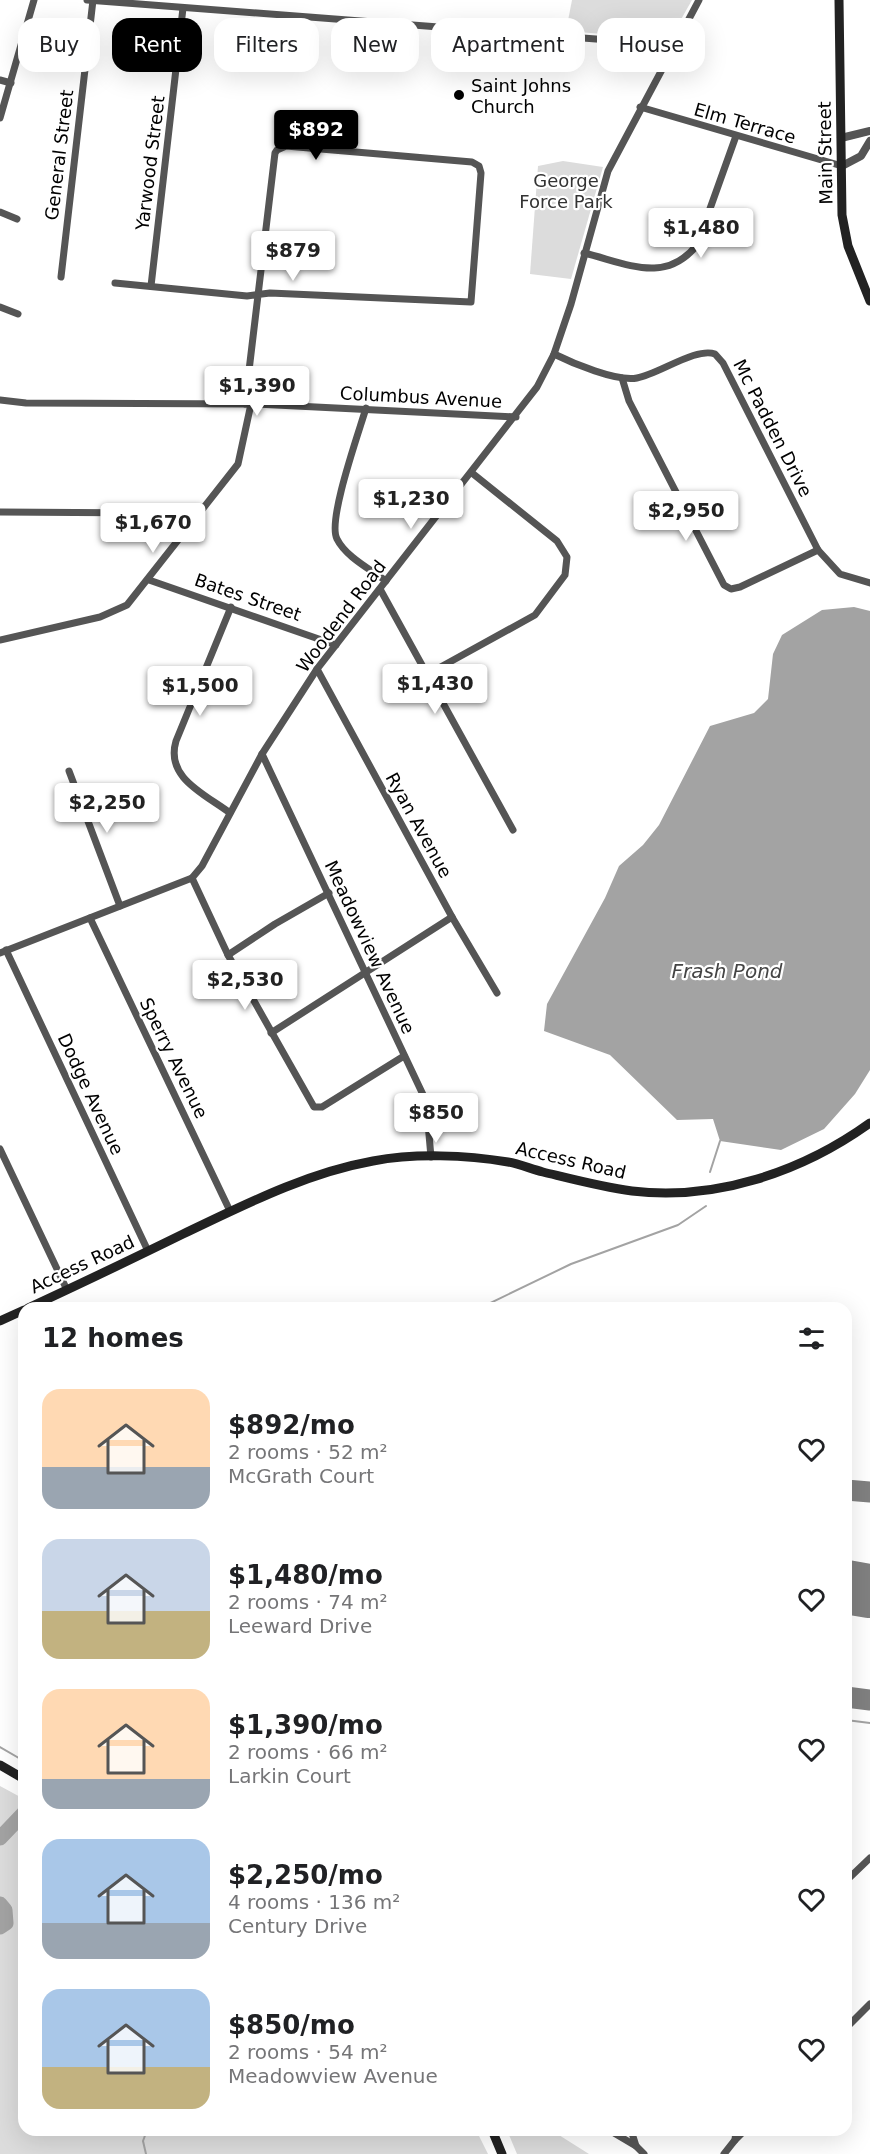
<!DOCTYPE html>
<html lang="en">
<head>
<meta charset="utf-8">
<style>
  :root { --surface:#fff; --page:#f2f2f2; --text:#202124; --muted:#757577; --accent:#000 }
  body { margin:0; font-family:"DejaVu Sans",sans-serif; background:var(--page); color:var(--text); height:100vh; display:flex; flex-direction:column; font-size:22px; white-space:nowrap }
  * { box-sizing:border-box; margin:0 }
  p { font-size:20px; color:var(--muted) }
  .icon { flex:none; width:33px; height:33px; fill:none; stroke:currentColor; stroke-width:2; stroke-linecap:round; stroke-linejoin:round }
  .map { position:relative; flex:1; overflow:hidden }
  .drawer { position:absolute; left:18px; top:1302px; width:834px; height:834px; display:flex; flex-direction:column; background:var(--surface); border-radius:18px; box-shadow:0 6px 24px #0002 }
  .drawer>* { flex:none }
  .guide { position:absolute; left:18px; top:18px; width:834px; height:54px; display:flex; gap:12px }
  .price { position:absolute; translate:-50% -51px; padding:0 14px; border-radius:6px; background:#fff; color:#222; font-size:20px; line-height:39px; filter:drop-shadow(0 2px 3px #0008) }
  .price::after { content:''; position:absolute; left:50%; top:36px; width:18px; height:14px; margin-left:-9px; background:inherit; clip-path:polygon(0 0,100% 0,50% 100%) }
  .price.active { background:var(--accent); color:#fff }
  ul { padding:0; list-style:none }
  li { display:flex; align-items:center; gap:18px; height:150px; padding:0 24px }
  li span { display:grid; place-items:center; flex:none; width:168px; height:120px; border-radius:18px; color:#555 }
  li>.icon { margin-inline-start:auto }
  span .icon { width:72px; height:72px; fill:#fffc; stroke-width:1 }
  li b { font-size:26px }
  h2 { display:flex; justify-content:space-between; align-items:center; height:72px; padding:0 24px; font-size:26px }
  .tag { padding:0 21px; border-radius:18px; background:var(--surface); box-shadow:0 6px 24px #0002; font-size:21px; line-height:54px }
  .tag.active { background:var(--accent); color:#fff }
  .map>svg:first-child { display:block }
  .green { fill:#dcdcdc }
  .water { fill:#a3a3a3 }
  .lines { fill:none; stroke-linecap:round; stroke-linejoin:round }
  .stream { stroke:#a3a3a3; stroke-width:2 }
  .river { stroke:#a3a3a3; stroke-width:15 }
  .taxiway { stroke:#808080; stroke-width:21 }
  .runway { stroke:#808080; stroke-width:54 }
  .minor { stroke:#555; stroke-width:7 }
  .tertiary { stroke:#555; stroke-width:8 }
  .secondary { stroke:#222; stroke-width:9 }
  .poi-dot { fill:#000; stroke:#fff; stroke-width:2 }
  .labels { text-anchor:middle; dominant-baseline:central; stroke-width:4.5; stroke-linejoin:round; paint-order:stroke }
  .poi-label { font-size:18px; fill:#000; stroke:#fff; text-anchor:start }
  .street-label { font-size:18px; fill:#000; stroke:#fff }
  .park-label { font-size:18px; fill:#333; stroke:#fff }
  .water-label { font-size:20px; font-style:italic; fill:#444; stroke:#fff }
</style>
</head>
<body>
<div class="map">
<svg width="870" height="2154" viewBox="0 0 870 2154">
  <rect width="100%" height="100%" fill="#fff"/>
  <g class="green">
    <polygon points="572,0 692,0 671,37 665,39 566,31"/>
    <polygon points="563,161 603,167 571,279 530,274 538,166"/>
    <polygon points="0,1786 24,1799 24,2130 476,2130 488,2154 0,2154"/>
    <polygon points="507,2130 551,2130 589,2154 517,2154"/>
  </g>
  <polygon class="water" points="854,607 870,611 870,1070 855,1094 824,1129 781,1150 720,1141 713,1119 677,1120 610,1055 544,1031 547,1004 605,898 619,866 643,845 659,825 710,726 754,713 768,699 773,654 782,635 822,610"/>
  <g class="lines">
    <g class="stream">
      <polyline points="710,1172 720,1141"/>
      <polyline points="480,1308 571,1264 678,1225 706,1206"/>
      <polyline points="846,1720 870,1723"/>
      <polyline points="0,1747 24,1761"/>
      <polyline points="146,2154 143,2141 147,2130"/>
    </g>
    <g class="river">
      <polyline points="0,1838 24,1813"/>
      <polyline points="0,1904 5,1910 6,1923 0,1927"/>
    </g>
    <g class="taxiway">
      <polyline points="846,1490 870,1492"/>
      <polyline points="846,1697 870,1700"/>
    </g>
    <polyline class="runway" points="846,1587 870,1591"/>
    <g class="minor">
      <polyline points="87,0 674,45"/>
      <polyline points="0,80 11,83"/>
      <polyline points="640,107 842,166"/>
      <polyline points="0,118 34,0"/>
      <polyline points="0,212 17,219"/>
      <path d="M584,253c42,10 81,32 113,-8l39,-109"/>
      <polyline points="61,277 93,0"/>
      <polyline points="115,283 247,296 270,293 471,302 481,173 479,166 472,162 286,146 277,150 275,153 245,404"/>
      <polyline points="151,286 183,8"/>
      <polyline points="0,307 18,314"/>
      <path d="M554,354c18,9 63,28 83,24 22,-4 59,-31 78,-24l8,9 95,187 22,24 30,9"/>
      <polyline points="622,378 629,401 724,585 731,589 740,587 818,550"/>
      <polyline points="0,400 26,403 256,404 516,417"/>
      <path d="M366,408c-7,24 -39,113 -29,131 9,18 33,30 49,42"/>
      <polyline points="0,512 150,513 169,519 186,530"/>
      <polyline points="149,580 336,645"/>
      <polyline points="380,589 513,830"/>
      <polyline points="0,640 100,617 127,605 238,464 251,404"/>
      <polyline points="317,669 452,917 497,993"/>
      <polyline points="428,674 535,615 565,575 567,557 557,541 472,473"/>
      <polyline points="262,754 426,1101 431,1157"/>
      <polyline points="69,771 120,906"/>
      <path d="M230,813c-25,-19 -65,-35 -54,-72l55,-134"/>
      <polyline points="192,878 228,955 314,1107 322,1107 404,1056"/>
      <polyline points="90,918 230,1211"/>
      <polyline points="6,950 148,1251"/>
      <polyline points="0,953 192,878 202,866 262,754 317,669 537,387 554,354 571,304 608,171 699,0"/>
      <polyline points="228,955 275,924 329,893"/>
      <polyline points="271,1033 452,917"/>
      <polyline points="0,1149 67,1290"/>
      <polyline points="846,1881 870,1858"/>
      <polyline points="846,2028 870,2004"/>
      <polyline points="609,2130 636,2146"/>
      <polyline points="631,2130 636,2146 644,2154"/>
      <polyline points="735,2140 745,2130"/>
      <polyline points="724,2154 735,2140 736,2130"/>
    </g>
    <g class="tertiary">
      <polyline points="841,138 870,131"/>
      <polyline points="842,166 861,156 870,141"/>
    </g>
    <g class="secondary">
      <polyline points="839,0 842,215 848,246 870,301"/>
      <path d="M28,1308c52,-24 104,-49 155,-74 61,-29 123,-61 190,-73 42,-8 93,-6 135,1 12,2 23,7 35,10 29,7 59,15 89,19 84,10 170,-19 238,-68"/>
      <polyline points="0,1321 24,1310"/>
      <polyline points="0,1765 24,1779"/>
      <polyline points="492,2130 502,2154"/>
    </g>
  </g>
  <circle class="poi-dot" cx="459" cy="95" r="6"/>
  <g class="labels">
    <g class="poi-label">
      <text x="471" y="85">Saint Johns<tspan x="471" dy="21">Church</tspan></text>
    </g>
    <g class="street-label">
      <text transform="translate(745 123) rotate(16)">Elm Terrace</text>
      <text transform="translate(825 153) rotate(-91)">Main Street</text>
      <text transform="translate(59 155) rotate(-83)">General Street</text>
      <text transform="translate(150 163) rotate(-83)">Yarwood Street</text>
      <text transform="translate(421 397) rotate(3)">Columbus Avenue</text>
      <text transform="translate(773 428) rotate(63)">Mc Padden Drive</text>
      <text transform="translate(248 597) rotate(19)">Bates Street</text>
      <text transform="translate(341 616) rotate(-53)">Woodend Road</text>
      <text transform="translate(419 825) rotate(61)">Ryan Avenue</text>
      <text transform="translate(370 947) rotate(65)">Meadowview Avenue</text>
      <text transform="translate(174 1058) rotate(64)">Sperry Avenue</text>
      <text transform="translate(91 1094) rotate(65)">Dodge Avenue</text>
      <text transform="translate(571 1160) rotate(13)">Access Road</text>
      <text transform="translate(82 1264) rotate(-25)">Access Road</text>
    </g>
    <g class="park-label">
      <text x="566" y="180">George<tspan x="566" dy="21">Force Park</tspan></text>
    </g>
    <g class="water-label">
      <text x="727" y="971">Frash Pond</text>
    </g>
  </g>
</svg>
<b class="price active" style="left:316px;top:161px">$892</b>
<b class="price" style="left:701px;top:259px">$1,480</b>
<b class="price" style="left:293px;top:282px">$879</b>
<b class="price" style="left:257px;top:417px">$1,390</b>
<b class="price" style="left:411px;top:530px">$1,230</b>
<b class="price" style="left:686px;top:542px">$2,950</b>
<b class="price" style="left:153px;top:554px">$1,670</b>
<b class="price" style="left:435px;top:715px">$1,430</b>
<b class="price" style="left:200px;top:717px">$1,500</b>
<b class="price" style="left:107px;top:834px">$2,250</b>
<b class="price" style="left:245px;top:1011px">$2,530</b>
<b class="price" style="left:436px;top:1144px">$850</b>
<div class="guide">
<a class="tag">Buy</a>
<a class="tag active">Rent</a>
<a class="tag">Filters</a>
<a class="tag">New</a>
<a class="tag">Apartment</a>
<a class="tag">House</a>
</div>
<section class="drawer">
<h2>12 homes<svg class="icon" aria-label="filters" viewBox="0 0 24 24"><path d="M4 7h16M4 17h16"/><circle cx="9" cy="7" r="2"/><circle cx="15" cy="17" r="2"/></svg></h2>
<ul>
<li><span style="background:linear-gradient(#ffd9b3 65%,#9aa5b1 0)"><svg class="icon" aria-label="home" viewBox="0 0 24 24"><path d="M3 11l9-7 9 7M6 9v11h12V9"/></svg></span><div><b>$892/mo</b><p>2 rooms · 52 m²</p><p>McGrath Court</p></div><svg class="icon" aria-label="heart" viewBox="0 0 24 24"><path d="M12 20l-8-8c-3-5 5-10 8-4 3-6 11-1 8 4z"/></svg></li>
<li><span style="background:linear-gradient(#c9d6e8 60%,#c2b280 0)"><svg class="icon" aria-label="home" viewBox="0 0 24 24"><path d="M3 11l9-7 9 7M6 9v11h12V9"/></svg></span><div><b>$1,480/mo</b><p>2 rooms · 74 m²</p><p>Leeward Drive</p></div><svg class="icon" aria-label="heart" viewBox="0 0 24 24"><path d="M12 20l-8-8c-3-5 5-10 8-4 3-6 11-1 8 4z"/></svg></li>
<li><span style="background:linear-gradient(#ffd9b3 75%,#9aa5b1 0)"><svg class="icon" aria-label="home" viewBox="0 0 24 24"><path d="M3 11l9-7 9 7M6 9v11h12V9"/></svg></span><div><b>$1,390/mo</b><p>2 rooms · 66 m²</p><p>Larkin Court</p></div><svg class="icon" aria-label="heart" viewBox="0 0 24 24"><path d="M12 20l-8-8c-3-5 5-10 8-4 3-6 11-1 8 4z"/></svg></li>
<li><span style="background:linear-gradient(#a9c7e8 70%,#9aa5b1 0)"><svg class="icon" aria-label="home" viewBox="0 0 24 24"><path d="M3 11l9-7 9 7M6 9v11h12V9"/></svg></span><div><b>$2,250/mo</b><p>4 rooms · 136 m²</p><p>Century Drive</p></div><svg class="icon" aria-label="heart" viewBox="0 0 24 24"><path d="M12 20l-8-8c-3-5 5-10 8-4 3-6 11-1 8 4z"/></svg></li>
<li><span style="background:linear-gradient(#a9c7e8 65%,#c2b280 0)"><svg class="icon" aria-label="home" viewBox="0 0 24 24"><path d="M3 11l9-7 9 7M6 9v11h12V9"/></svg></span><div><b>$850/mo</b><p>2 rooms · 54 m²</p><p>Meadowview Avenue</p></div><svg class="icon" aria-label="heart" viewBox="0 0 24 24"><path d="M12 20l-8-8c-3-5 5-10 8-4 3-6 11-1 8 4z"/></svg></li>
</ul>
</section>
</div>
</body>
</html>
